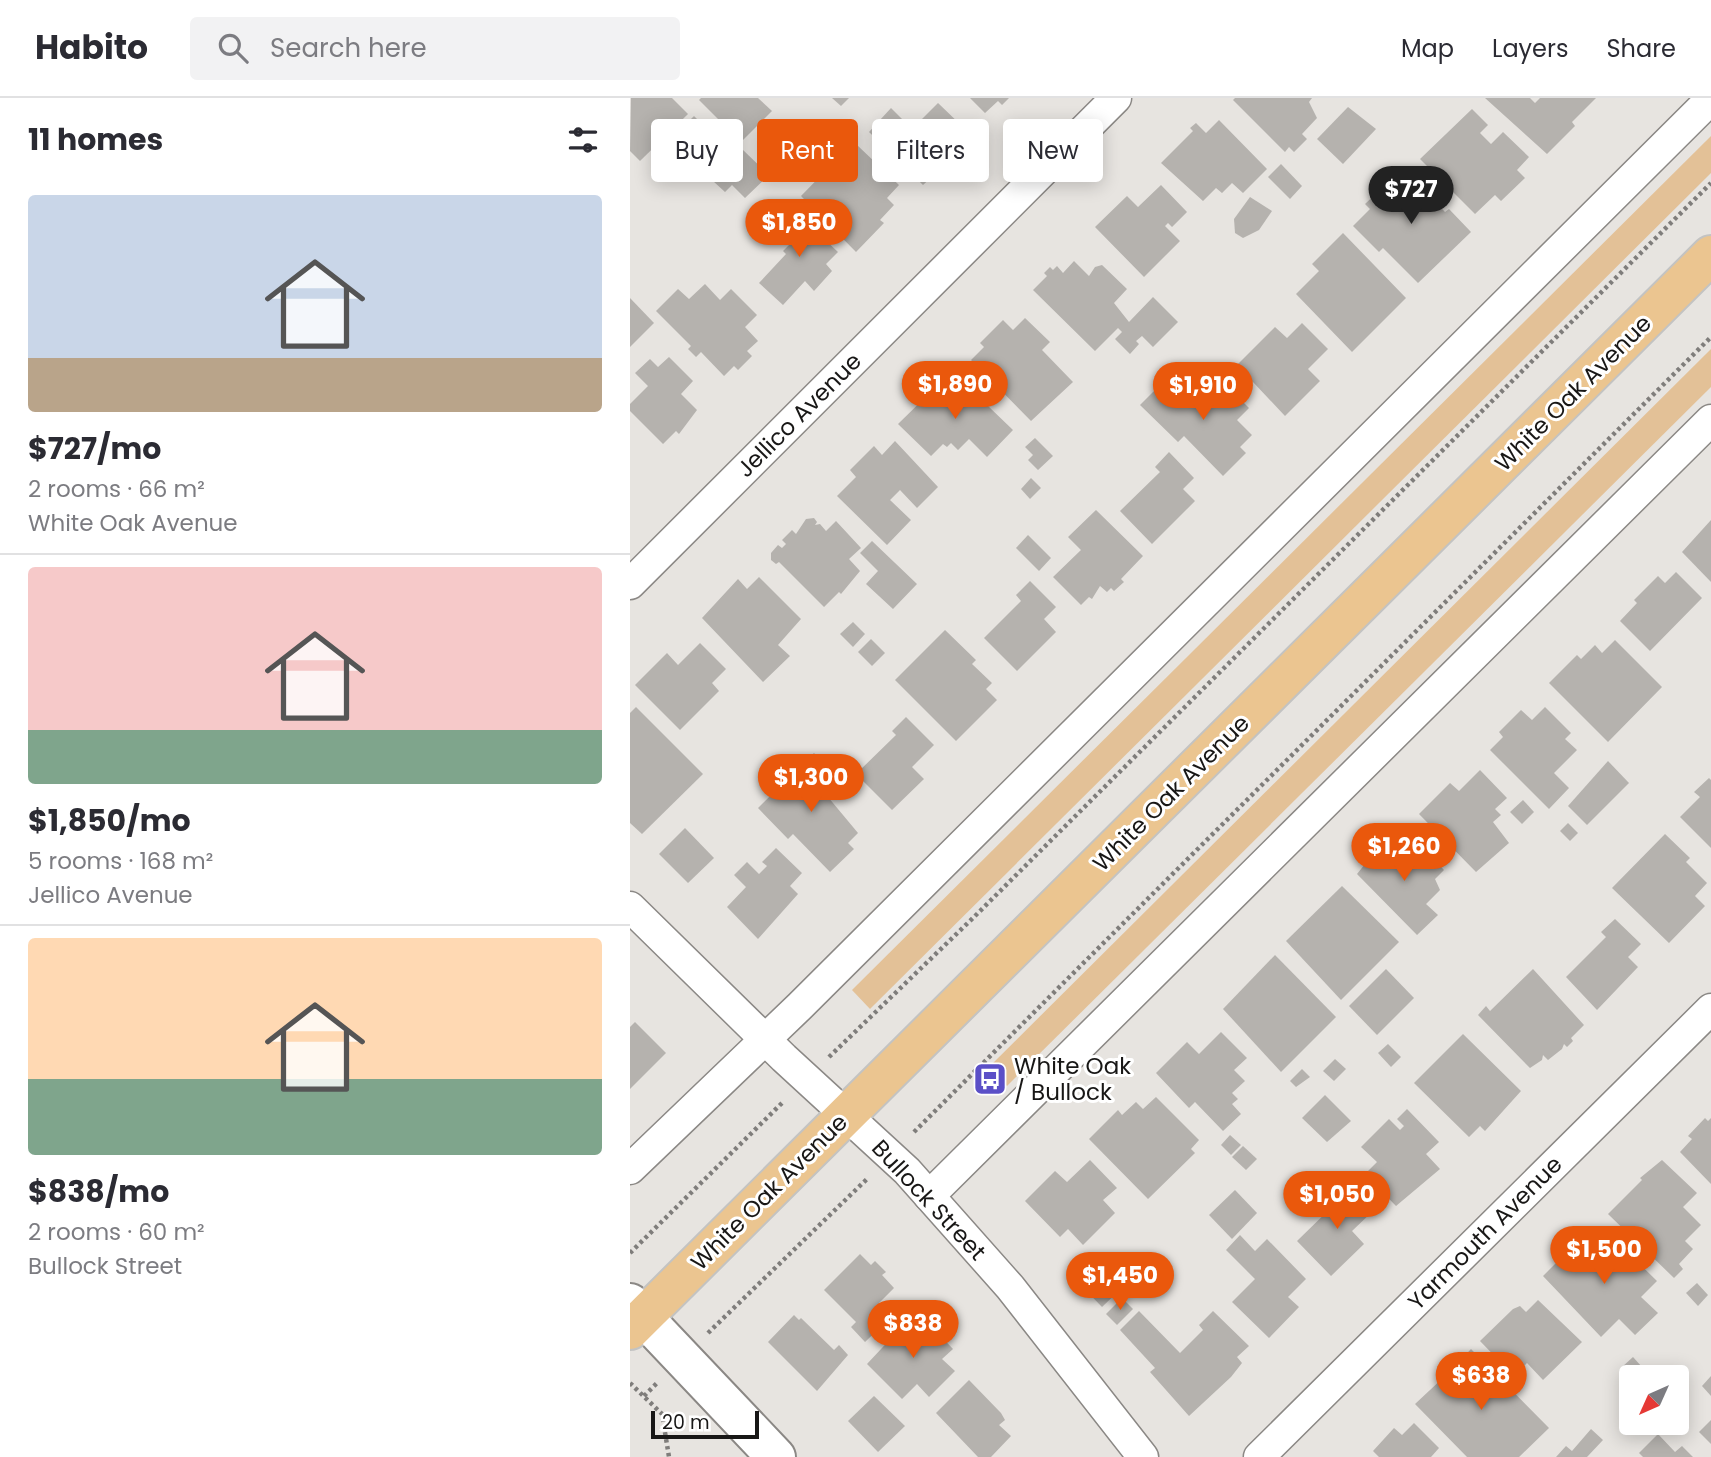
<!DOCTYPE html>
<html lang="en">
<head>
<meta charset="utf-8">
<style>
  :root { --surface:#fff; --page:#f2f2f3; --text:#2b2b33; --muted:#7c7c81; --line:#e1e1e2; --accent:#ea580c }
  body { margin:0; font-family:Poppins,sans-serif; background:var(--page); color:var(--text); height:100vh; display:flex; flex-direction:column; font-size:26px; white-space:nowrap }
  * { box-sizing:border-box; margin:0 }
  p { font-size:23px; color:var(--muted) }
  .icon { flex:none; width:38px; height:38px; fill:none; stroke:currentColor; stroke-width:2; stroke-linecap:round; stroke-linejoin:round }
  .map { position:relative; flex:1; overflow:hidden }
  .sheet { display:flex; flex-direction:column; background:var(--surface); width:630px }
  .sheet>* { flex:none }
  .banner { position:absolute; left:21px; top:21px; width:665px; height:63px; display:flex; gap:14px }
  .needle { width:46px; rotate:225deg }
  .tools { position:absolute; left:989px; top:1267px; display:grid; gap:14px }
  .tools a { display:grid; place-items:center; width:70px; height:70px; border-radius:7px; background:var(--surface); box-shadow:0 4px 18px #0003; font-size:35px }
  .scale { position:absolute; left:21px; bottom:18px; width:108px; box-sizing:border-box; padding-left:7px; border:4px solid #181716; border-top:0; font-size:19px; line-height:24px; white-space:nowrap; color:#181716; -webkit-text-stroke:5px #fff; paint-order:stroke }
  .price { position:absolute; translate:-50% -60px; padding:0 16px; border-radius:24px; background:var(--accent); color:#fff; font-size:23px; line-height:46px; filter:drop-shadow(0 2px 4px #0008) }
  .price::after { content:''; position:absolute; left:50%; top:42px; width:21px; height:16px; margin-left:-10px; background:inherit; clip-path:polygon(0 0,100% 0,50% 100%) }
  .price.active { background:#222; color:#fff }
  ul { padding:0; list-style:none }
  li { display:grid; align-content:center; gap:14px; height:371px; padding:0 28px }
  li+li { border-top:2px solid var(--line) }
  li span { display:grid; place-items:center; height:217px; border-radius:7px; color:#555 }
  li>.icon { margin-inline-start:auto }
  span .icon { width:126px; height:126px; fill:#fffc; stroke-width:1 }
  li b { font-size:30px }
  h2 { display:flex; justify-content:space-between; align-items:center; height:84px; padding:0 28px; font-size:30px }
  .tag { padding:0 24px; border-radius:7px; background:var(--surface); box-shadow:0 4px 18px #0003; font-size:24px; line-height:63px }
  .tag.active { background:var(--accent); color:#fff }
  header { display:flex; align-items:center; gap:42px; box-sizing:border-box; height:98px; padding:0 35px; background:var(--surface); border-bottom:2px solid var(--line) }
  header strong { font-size:33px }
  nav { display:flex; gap:38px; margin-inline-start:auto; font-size:24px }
  .search { width:490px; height:63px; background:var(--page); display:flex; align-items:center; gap:18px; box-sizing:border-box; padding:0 24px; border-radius:7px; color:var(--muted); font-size:26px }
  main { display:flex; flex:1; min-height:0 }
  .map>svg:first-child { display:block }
  .green { fill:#e3c197 }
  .building { fill:#b5b2ae }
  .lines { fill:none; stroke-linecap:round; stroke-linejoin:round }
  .minor-casing { stroke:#8b8885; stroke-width:33 }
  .secondary-casing { stroke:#8b8885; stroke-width:42 }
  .primary-casing { stroke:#c3c3c2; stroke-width:42 }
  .path { stroke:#7f7d7b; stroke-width:4.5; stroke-dasharray:3.5 3.5; stroke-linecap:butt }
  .minor { stroke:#fff; stroke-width:30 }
  .secondary { stroke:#fff; stroke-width:38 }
  .primary { stroke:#ebc590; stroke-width:38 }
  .labels { text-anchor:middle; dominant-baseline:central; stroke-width:6; stroke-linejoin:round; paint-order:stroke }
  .street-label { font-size:23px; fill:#181716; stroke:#fff }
  .poi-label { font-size:23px; fill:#181716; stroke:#fff; text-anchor:start }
</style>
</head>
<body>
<header>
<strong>Habito</strong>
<div class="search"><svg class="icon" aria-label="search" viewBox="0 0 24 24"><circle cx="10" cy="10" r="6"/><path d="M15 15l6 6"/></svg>Search here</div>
<nav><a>Map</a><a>Layers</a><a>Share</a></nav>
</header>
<main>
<section class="sheet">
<h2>11 homes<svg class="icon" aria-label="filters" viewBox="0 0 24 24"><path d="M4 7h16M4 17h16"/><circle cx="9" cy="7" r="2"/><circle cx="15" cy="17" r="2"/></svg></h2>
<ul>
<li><span style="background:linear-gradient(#c9d6e8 75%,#b9a48a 0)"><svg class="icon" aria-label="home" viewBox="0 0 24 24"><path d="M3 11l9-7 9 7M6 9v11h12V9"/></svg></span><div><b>$727/mo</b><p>2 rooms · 66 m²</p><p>White Oak Avenue</p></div></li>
<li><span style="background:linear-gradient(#f6c9c9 75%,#7fa58c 0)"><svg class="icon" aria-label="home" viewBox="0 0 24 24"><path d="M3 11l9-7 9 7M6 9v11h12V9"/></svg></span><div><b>$1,850/mo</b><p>5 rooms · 168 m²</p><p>Jellico Avenue</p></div></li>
<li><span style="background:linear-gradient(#ffd9b3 65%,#7fa58c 0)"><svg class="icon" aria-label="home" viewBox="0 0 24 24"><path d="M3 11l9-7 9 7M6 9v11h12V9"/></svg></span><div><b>$838/mo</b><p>2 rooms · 60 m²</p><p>Bullock Street</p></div></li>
</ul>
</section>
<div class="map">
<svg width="1081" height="1359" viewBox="0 0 1081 1359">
  <rect width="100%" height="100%" fill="#e7e4e0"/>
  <g class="green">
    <polygon points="1081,38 1081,75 240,911 222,892"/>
    <polygon points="1081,251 1081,289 377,988 358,970"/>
  </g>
  <g class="building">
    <polygon points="1,0 42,0 58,16 10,63 0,53"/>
    <polygon points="71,0 128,0 142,13 111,44 69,2"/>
    <polygon points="202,0 219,0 211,8"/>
    <polygon points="340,0 379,0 372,7 368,3 355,15"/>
    <polygon points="605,0 682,0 679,4 687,20 672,36 677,41 664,54 659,49 655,54 603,2"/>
    <polygon points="855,0 900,0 905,5 910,0 966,0 942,24 945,28 917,56"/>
    <polygon points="308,5 334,30 321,42 331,52 293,87 239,34 261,10 282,31"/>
    <polygon points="718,9 746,31 713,66 687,41"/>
    <polygon points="842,11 858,27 850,35 861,46 873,34 899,59 887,72 895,80 871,103 865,97 845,116 790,61"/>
    <polygon points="64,18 83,37 65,55 46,36"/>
    <polygon points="589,22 637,71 613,95 602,85 592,95 586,90 573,103 531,65 563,33 560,30 566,25 576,35"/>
    <polygon points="227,47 269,87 257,100 264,107 250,122 254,125 226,154 171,98 212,56 215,59"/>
    <polygon points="113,52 139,77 115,100 102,87 95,94 83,83"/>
    <polygon points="651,66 672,88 660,101 638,79"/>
    <polygon points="773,70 815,114 819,111 841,134 788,185 753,150 749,154 723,128 740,111 735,106"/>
    <polygon points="531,87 557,114 542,129 538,125 535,128 550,143 514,179 465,129 497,98 508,109"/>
    <polygon points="620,99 642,113 629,132 613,140 605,135 604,121"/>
    <polygon points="160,109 208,154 196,166 202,173 184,193 175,183 153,207 129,185 156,156 153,153 164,142 145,125"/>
    <polygon points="713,135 776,200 722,254 666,196 689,173 682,166"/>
    <polygon points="444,163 459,178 465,169 472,167 497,191 484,205 499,224 523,199 548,224 523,249 512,238 506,243 509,246 500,256 485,241 492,234 488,230 465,253 403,192 417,178 414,175 420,169 423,172 427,168 433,175"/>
    <polygon points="75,186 90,202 101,191 127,217 115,229 128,243 117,253 122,258 108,272 104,268 94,278 71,254 66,259 58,251 61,248 26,213 48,191 59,201"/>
    <polygon points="0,200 24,225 0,249"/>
    <polygon points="395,220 420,244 412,252 443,284 401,323 341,262 354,249 350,245 373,222 383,232"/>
    <polygon points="672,225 698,251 678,271 690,283 655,318 607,267 645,229 657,240"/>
    <polygon points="39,259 63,283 51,296 67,312 49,336 46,333 33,346 0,313 0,306 18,288 5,275 20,261 28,269"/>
    <polygon points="534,283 554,304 571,287 580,297 593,284 619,310 607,322 622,337 610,349 616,355 593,378 554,338 548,344 510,307"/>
    <polygon points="333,284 383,332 357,359 339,341 328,352 321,345 317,349 313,346 301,358 268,326 310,285 321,295"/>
    <polygon points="405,340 423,358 408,372 398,362 403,357 395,349"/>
    <polygon points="265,343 308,389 287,410 270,392 260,402 281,422 257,447 207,398 226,379 220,372 244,348 252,357"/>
    <polygon points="539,354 564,380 553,391 565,403 522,446 490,413 530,374 525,369"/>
    <polygon points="401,380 411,390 400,401 391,391"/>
    <polygon points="466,412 513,458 491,481 494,484 484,493 481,490 477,494 470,488 462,501 459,499 451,507 423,479 451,452 438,439"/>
    <polygon points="184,420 187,424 185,427 190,426 196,433 206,423 231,450 219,461 230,473 211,496 209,494 194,509 149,464 146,466 141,462 141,455 148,447 152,450 156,446 152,442 162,432 166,436 176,421"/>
    <polygon points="1081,422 1081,484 1052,454"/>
    <polygon points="398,437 421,460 409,473 386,450"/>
    <polygon points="242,443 287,486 263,511 236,486 248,473 230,455"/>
    <polygon points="1046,474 1072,500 1020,553 990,523 1007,505 1004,502 1028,478 1035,485"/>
    <polygon points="129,479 171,521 148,547 160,558 133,584 72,520 108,481 117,491"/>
    <polygon points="400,483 426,509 414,521 426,534 387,573 354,540 391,503 386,497"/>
    <polygon points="223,524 235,536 223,549 210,536"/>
    <polygon points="315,532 346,562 342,566 362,585 356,591 367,602 326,643 265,582"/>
    <polygon points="241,541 255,555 242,568 228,554"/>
    <polygon points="985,542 1032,589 978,644 919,585 947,557 951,561 965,547 972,555"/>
    <polygon points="70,545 96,571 82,585 89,593 50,632 5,587 37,555 48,567"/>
    <polygon points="6,609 73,676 12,736 0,725 0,615"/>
    <polygon points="915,609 941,635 935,641 947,652 924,675 939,690 919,711 860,652 873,639 869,634 891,612 902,622"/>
    <polygon points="276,619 304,647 282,669 294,681 262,712 226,676 266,637 262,633"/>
    <polygon points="184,655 199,671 193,677 197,682 194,685 203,694 198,699 228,735 218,745 224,751 200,774 163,736 158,741 128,710"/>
    <polygon points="978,663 999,685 957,727 938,708"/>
    <polygon points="850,672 877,700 865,711 871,717 863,724 879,745 846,774 789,716 820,685 829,693"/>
    <polygon points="1079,680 1081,682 1081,750 1050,719 1070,699 1064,694"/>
    <polygon points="893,702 904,714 892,726 880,714"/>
    <polygon points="938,725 948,735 940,743 930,733"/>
    <polygon points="55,730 84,760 58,785 29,756"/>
    <polygon points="1035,736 1060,760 1056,764 1077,785 1065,798 1075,808 1039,845 982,790"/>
    <polygon points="762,742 777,757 789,746 814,772 805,781 810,792 796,806 808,817 787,837 727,776 747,751 749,754"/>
    <polygon points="146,750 172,775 160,788 168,796 128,841 97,809 116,789 104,777 117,764 129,776 137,768 132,764"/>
    <polygon points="712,788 769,844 711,902 656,843"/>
    <polygon points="985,821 1011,846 998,859 1008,869 967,912 936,879 976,839 971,834"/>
    <polygon points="645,857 706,919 651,974 593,911"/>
    <polygon points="756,871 784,900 747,937 719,908"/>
    <polygon points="903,871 954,927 941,940 943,943 937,949 934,946 932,951 918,962 913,957 912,962 900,970 848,917 856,908 860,913"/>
    <polygon points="5,924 36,955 0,991 0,929"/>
    <polygon points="591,934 617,960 604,972 615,983 602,995 608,1001 602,1006 611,1016 593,1033 565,1004 559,1010 526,975 557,944 569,956"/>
    <polygon points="833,936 891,993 855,1033 850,1028 839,1039 784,985"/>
    <polygon points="758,946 771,959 761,969 748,955"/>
    <polygon points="705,961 716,971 704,983 693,973"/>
    <polygon points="672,971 680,979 666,989 660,983"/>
    <polygon points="695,997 721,1023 697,1044 672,1020"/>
    <polygon points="526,999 569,1042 561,1051 565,1055 518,1101 459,1041 488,1012 492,1017 506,1004 513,1011"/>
    <polygon points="777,1011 809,1044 796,1056 810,1071 766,1108 735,1076 747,1064 731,1049 759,1021 770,1032 774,1028 767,1021"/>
    <polygon points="1075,1020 1078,1023 1081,1020 1081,1086 1050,1054 1062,1041 1058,1038"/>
    <polygon points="600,1037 611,1047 601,1057 591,1047"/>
    <polygon points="613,1048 627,1061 616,1072 602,1059"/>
    <polygon points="460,1062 487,1090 473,1102 485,1115 453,1147 438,1131 430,1139 395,1103 425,1073 437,1084"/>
    <polygon points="1032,1062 1067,1095 1053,1109 1071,1127 1055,1143 1063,1151 1049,1166 1053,1171 1044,1180 978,1116 1012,1082 1010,1080"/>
    <polygon points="718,1086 744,1112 722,1133 734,1146 701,1178 667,1143 708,1103 704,1099"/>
    <polygon points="605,1092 627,1115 602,1141 579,1117"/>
    <polygon points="979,1136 1027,1183 1011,1199 1028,1215 1005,1237 989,1221 971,1239 913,1178 944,1147 956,1158"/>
    <polygon points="610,1137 625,1153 637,1141 676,1181 658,1199 669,1209 639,1240 602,1204 625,1181 596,1152"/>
    <polygon points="230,1156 241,1167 245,1163 256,1174 252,1177 264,1190 249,1205 262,1218 235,1244 221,1229 226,1224 194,1192"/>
    <polygon points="471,1157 498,1184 472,1209 446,1182"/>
    <polygon points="1067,1185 1078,1197 1068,1208 1056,1195"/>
    <polygon points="492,1200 503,1211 487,1227 476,1216"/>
    <polygon points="908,1202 952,1244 913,1282 897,1265 884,1278 850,1243 883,1211 890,1208 896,1214"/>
    <polygon points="509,1213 550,1255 573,1232 569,1227 583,1213 619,1248 607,1259 612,1265 601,1279 559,1318 520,1274 525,1270 490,1232"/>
    <polygon points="164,1217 169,1222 171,1220 204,1252 209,1247 218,1257 187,1293 138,1244"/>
    <polygon points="281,1219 294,1233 300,1227 323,1251 312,1261 325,1273 299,1299 287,1286 272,1301 237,1266"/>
    <polygon points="841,1251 919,1330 889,1359 837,1359 785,1306 815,1278 819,1282 828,1273 824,1269"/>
    <polygon points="1003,1259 1012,1269 1002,1279 992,1269"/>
    <polygon points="1081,1278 1081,1298 1072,1288"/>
    <polygon points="339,1282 371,1315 375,1322 369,1327 381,1338 361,1359 348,1359 306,1315"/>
    <polygon points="244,1298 275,1328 248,1354 218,1323"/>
    <polygon points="1081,1322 1081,1346 1069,1334"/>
    <polygon points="784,1325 809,1350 801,1359 749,1359 743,1353 764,1330 772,1337"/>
    <polygon points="961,1331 973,1342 957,1359 926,1359 936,1348 942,1353"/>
    <polygon points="1028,1336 1045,1354 1052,1348 1063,1359 1013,1359 1009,1355"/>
  </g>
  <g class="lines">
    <defs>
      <g id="minor">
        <polyline points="0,486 486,0"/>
        <polyline points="0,809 154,960 277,1073 380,1189 513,1359"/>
        <polyline points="0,1071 170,908 1081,1"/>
        <polyline points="299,1098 1081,322"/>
        <polyline points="629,1359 1081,911"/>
      </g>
      <polyline id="secondary" points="0,1205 146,1359"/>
      <polyline id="primary" points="0,1232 1081,157"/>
    </defs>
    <use href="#minor" class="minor-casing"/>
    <use href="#secondary" class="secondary-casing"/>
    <use href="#primary" class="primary-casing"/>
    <g class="path">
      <polyline points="199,959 343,820 1081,85"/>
      <polyline points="284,1034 1081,239"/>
      <polyline points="0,1155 153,1004"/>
      <polyline points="78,1235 238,1080"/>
      <polyline points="0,1285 32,1316 39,1359"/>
      <polyline points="14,1298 27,1285"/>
    </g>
    <use href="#minor" class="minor"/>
    <use href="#secondary" class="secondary"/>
    <use href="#primary" class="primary"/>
  </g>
  <defs>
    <symbol id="bus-square" viewBox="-11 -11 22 22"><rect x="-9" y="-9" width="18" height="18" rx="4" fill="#5b4fc7" stroke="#fff"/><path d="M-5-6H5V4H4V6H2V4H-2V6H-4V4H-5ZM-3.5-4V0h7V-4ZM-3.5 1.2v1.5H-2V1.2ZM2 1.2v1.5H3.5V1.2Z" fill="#fff"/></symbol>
  </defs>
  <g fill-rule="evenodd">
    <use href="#bus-square" x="341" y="962" width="38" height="38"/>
  </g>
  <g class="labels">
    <g class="street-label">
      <text transform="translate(943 295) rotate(-45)">White Oak Avenue</text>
      <text transform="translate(169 317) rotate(-45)">Jellico Avenue</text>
      <text transform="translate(541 695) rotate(-45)">White Oak Avenue</text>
      <text transform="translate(139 1094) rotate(-45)">White Oak Avenue</text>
      <text transform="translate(299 1102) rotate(47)">Bullock Street</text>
      <text transform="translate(855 1135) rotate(-45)">Yarmouth Avenue</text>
    </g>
    <g class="poi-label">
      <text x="384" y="968">White Oak<tspan x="384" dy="26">/ Bullock</tspan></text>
    </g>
  </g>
</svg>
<div class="tools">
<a><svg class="needle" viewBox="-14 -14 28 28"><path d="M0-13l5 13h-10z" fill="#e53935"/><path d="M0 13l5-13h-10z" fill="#7c7c81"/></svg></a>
</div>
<div class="scale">20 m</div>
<b class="price active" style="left:781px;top:128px">$727</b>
<b class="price" style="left:169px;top:161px">$1,850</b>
<b class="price" style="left:325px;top:323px">$1,890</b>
<b class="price" style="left:573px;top:324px">$1,910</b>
<b class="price" style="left:181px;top:716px">$1,300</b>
<b class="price" style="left:774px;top:785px">$1,260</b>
<b class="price" style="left:707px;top:1133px">$1,050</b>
<b class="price" style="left:974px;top:1188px">$1,500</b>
<b class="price" style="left:490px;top:1214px">$1,450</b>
<b class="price" style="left:283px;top:1262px">$838</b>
<b class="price" style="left:851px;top:1314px">$638</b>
<div class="banner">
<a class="tag">Buy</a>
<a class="tag active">Rent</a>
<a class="tag">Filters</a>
<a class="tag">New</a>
</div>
</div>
</main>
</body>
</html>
